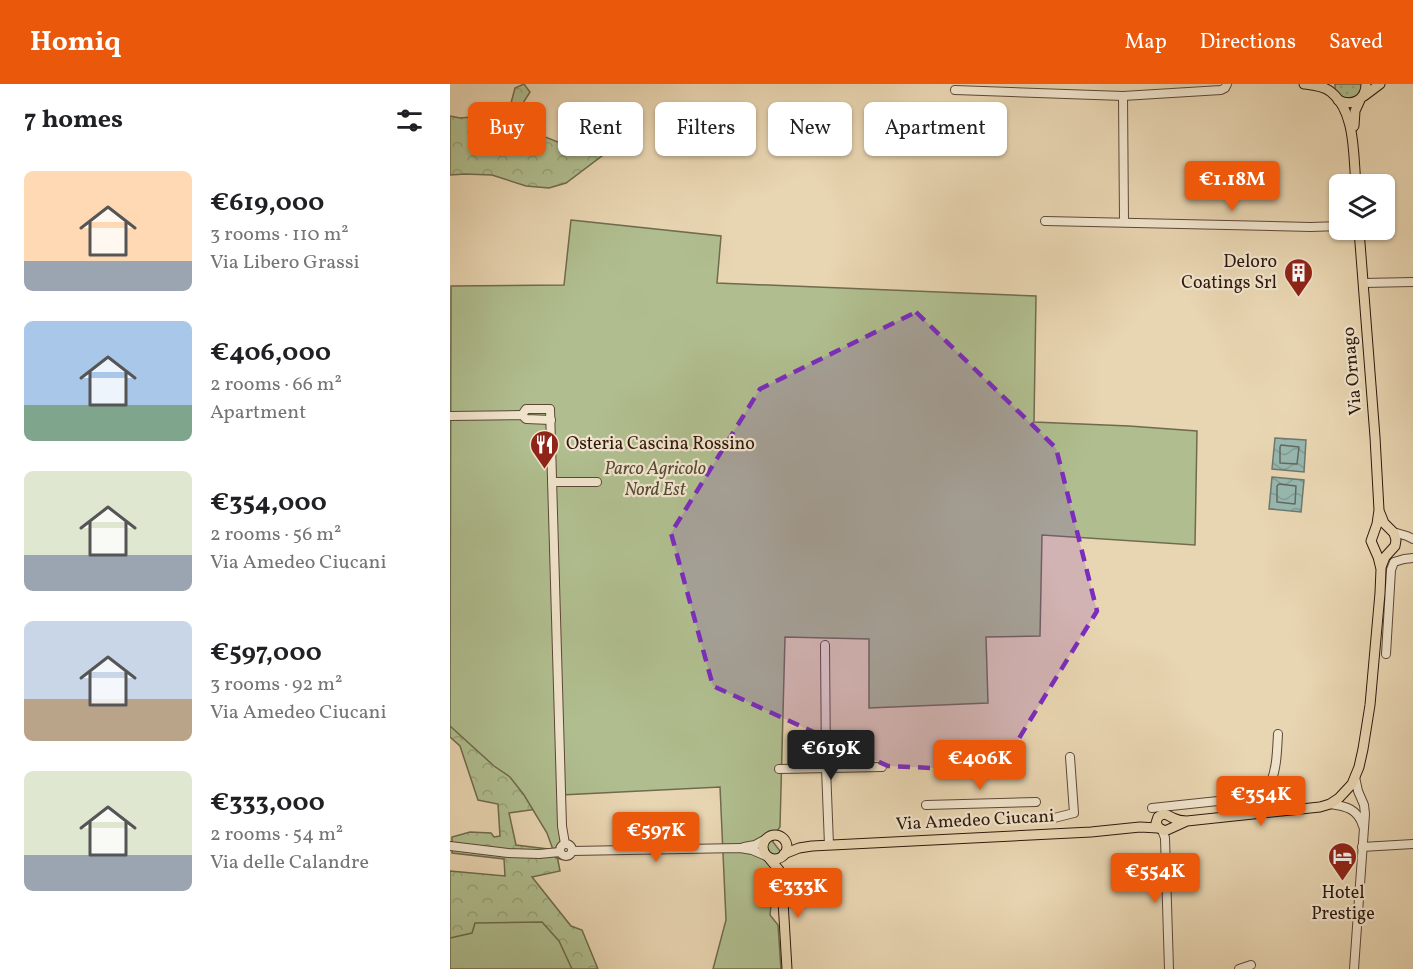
<!DOCTYPE html>
<html lang="en">
<head>
<meta charset="utf-8">
<style>
  :root { --surface:#fff; --page:#f6f6f6; --text:#202124; --muted:#757577; --accent:#ea580c }
  body { margin:0; font-family:Vollkorn,serif; background:var(--page); color:var(--text); height:100vh; display:flex; flex-direction:column; font-size:22px; white-space:nowrap }
  * { box-sizing:border-box; margin:0 }
  p { font-size:20px; color:var(--muted) }
  .icon { flex:none; width:33px; height:33px; fill:none; stroke:currentColor; stroke-width:2; stroke-linecap:round; stroke-linejoin:round }
  .map { position:relative; flex:1; overflow:hidden }
  .panel { display:flex; flex-direction:column; background:var(--surface); width:450px }
  .panel>* { flex:none }
  .guide { position:absolute; left:18px; top:18px; width:570px; height:54px; display:flex; gap:12px }
  .buttons { position:absolute; left:879px; top:90px; display:grid; gap:12px }
  .buttons a { display:grid; place-items:center; width:66px; height:66px; border-radius:9px; background:var(--surface); box-shadow:0 2px 4px #0004; font-size:30px }
  .price { position:absolute; translate:-50% -51px; padding:0 14px; border-radius:6px; background:var(--accent); color:#fff; font-size:20px; line-height:39px; filter:drop-shadow(0 2px 3px #0008) }
  .price::after { content:''; position:absolute; left:50%; top:36px; width:18px; height:14px; margin-left:-9px; background:inherit; clip-path:polygon(0 0,100% 0,50% 100%) }
  .price.active { background:#222; color:#fff }
  ul { padding:0; list-style:none }
  li { display:flex; align-items:center; gap:18px; height:150px; padding:0 24px }
  li span { display:grid; place-items:center; flex:none; width:168px; height:120px; border-radius:9px; color:#555 }
  li>.icon { margin-inline-start:auto }
  span .icon { width:72px; height:72px; fill:#fffc; stroke-width:1 }
  li b { font-size:26px }
  h2 { display:flex; justify-content:space-between; align-items:center; height:72px; padding:0 24px; font-size:26px }
  .chip { padding:0 21px; border-radius:9px; background:var(--surface); box-shadow:0 2px 4px #0004; font-size:21px; line-height:54px }
  .chip.active { background:var(--accent); color:#fff }
  header { display:flex; align-items:center; gap:36px; box-sizing:border-box; height:84px; padding:0 30px; background:var(--accent); color:#fff }
  header strong { font-size:28px }
  nav { display:flex; gap:33px; margin-inline-start:auto; font-size:21px }
  main { display:flex; flex:1; min-height:0 }
  .map>svg:first-child { display:block }
  .grass { fill:url(#grass-dots); stroke:#706b4e; stroke-width:1.5 }
  .forest { fill:url(#forest-crowns); stroke:#706b4e; stroke-width:1.5 }
  .park { fill:#b0be8f; stroke:#706b4e; stroke-width:1.5 }
  .water { fill:url(#water-waves); stroke:#6d786f; stroke-width:1.5 }
  .lines { fill:none; stroke-linecap:round; stroke-linejoin:round }
  .shore { stroke:#63685f; stroke-width:1.5 }
  .minor-casing { stroke:#5d4737; stroke-width:10 }
  .major-casing { stroke:#2f180e; stroke-width:11 }
  .minor { stroke:#f0e4cc; stroke-width:8 }
  .major { stroke:#e8d5b1; stroke-width:9 }
  .marked { fill:#7b2cbf; fill-opacity:0.2; stroke:#7b2cbf; stroke-width:4.5; stroke-dasharray:12 8; stroke-linejoin:round }
  .labels { text-anchor:middle; dominant-baseline:central; stroke-width:4.5; stroke-linejoin:round; paint-order:stroke }
  .poi-label { font-size:18px; fill:#2f180e; stroke:#f0e4cc; text-anchor:end }
  .street-label { font-size:18px; fill:#2f180e; stroke:#f0e4cc }
  .park-label { font-size:18px; font-style:italic; fill:#564a35; stroke:#f0e4cc }
</style>
</head>
<body>
<header>
<strong>Homiq</strong>
<nav><a>Map</a><a>Directions</a><a>Saved</a></nav>
</header>
<main>
<section class="panel">
<h2>7 homes<svg class="icon" aria-label="filters" viewBox="0 0 24 24"><path d="M4 7h16M4 17h16"/><circle cx="9" cy="7" r="2"/><circle cx="15" cy="17" r="2"/></svg></h2>
<ul>
<li><span style="background:linear-gradient(#ffd9b3 75%,#9aa5b1 0)"><svg class="icon" aria-label="home" viewBox="0 0 24 24"><path d="M3 11l9-7 9 7M6 9v11h12V9"/></svg></span><div><b>€619,000</b><p>3 rooms · 110 m²</p><p>Via Libero Grassi</p></div></li>
<li><span style="background:linear-gradient(#a9c7e8 70%,#7fa58c 0)"><svg class="icon" aria-label="home" viewBox="0 0 24 24"><path d="M3 11l9-7 9 7M6 9v11h12V9"/></svg></span><div><b>€406,000</b><p>2 rooms · 66 m²</p><p>Apartment</p></div></li>
<li><span style="background:linear-gradient(#dfe7d0 70%,#9aa5b1 0)"><svg class="icon" aria-label="home" viewBox="0 0 24 24"><path d="M3 11l9-7 9 7M6 9v11h12V9"/></svg></span><div><b>€354,000</b><p>2 rooms · 56 m²</p><p>Via Amedeo Ciucani</p></div></li>
<li><span style="background:linear-gradient(#c9d6e8 65%,#b9a48a 0)"><svg class="icon" aria-label="home" viewBox="0 0 24 24"><path d="M3 11l9-7 9 7M6 9v11h12V9"/></svg></span><div><b>€597,000</b><p>3 rooms · 92 m²</p><p>Via Amedeo Ciucani</p></div></li>
<li><span style="background:linear-gradient(#dfe7d0 70%,#9aa5b1 0)"><svg class="icon" aria-label="home" viewBox="0 0 24 24"><path d="M3 11l9-7 9 7M6 9v11h12V9"/></svg></span><div><b>€333,000</b><p>2 rooms · 54 m²</p><p>Via delle Calandre</p></div></li>
</ul>
</section>
<div class="map">
<svg width="963" height="885" viewBox="0 0 963 885">
  <defs>
    <pattern id="grass-dots" width="8" height="8" patternUnits="userSpaceOnUse" patternTransform="scale(1.5)"><rect width="8" height="8" fill="#b0be8f"/><path d="M2 2h.1M6 6h.1" fill="none" stroke="#98a37a" stroke-width="1.8" stroke-linecap="round"/></pattern>
    <pattern id="forest-crowns" width="20" height="18" patternUnits="userSpaceOnUse" patternTransform="scale(1.5)"><rect width="20" height="18" fill="#b0be8f"/><path d="M2 6a3 3 0 1 1 6 0M12 15a3 3 0 1 1 6 0" fill="none" stroke="#98a37a"/></pattern>
    <pattern id="water-waves" width="16" height="10" patternUnits="userSpaceOnUse" patternTransform="scale(1.5)"><rect width="16" height="10" fill="#97b8b0"/><path d="M0 5q4-4 8 0t8 0" fill="none" stroke="#829d96"/></pattern>
  </defs>
  <rect width="100%" height="100%" fill="#e8d5b1"/>
  <filter id="stains"><feTurbulence type="fractalNoise" baseFrequency=".00333" numOctaves="4"/><feColorMatrix values="0 0 0 0 .2 0 0 0 0 .09 0 0 0 0 .02 0 0 0 .5 -.17"/></filter>
  <radialGradient id="worn" r=".72"><stop offset=".6" stop-color="#630" stop-opacity="0"/><stop offset="1" stop-color="#630" stop-opacity=".3"/></radialGradient>
  <polygon class="grass" points="885,0 912,0 912,1 908,13 893,15 885,6"/>
  <g class="forest">
    <path d="M74,0l6,8 -7,11 -9,30 19,9 10,-6 37,15 11,-7 1,-13 7,-12c14,2 27,6 31,20l-24,14 -40,30 -17,5 -23,-2 -34,-11 -27,-1 -15,1v-59l10,2 12,-1 15,-4 13,6 7,-1 8,-30z"/>
    <polygon points="0,595 88,725 59,729 66,761 106,766 110,787 82,793 121,842 132,846 148,885 0,885 0,787 55,792 54,775 2,769 2,753 20,748 41,749 44,753 50,752 48,720 28,716 10,662 0,653"/>
  </g>
  <g class="park">
    <polygon points="121,136 271,152 267,199 586,212 584,338 679,342 747,347 745,461 592,451 590,552 536,553 538,619 419,624 419,555 335,553 330,743 324,751 323,758 330,767 329,814 321,821 320,831 328,841 331,885 263,885 276,836 270,703 111,711 111,775 106,774 97,749 74,711 60,693 44,682 0,642 1,202 114,201"/>
    <polygon points="92,838 109,857 122,885 0,885 0,854 22,849 25,839"/>
  </g>
  <g class="water">
    <polygon points="825,354 856,356 854,388 822,385"/>
    <polygon points="822,393 854,396 851,428 819,425"/>
  </g>
  <g class="lines">
    <g class="shore">
      <polygon points="831,361 849,363 847,380 830,379 830,363"/>
      <polygon points="829,400 846,402 845,420 827,418 827,402"/>
    </g>
    <defs>
      <g id="minor">
        <polyline points="505,6 673,12 771,6 775,4 777,0"/>
        <polyline points="673,12 674,138"/>
        <polyline points="595,137 861,143 890,142"/>
        <polyline points="913,199 963,198"/>
        <polyline points="72,331 76,325 100,325 112,742 115,760"/>
        <polyline points="0,332 72,331 76,335 101,336"/>
        <polyline points="102,398 147,398"/>
        <polyline points="943,448 957,452 963,455"/>
        <polyline points="375,561 376,684 379,761"/>
        <polyline points="936,570 941,486 944,478 954,475 963,474"/>
        <polyline points="329,685 432,683"/>
        <path d="M880,720c16,2 28,5 33,22"/>
        <polyline points="476,721 586,718"/>
        <polyline points="702,724 815,712"/>
        <path d="M809,729c3,-11 9,-20 12,-31 6,-15 6,-32 7,-48"/>
        <polyline points="604,734 624,729 620,673"/>
        <polyline points="712,746 715,754 719,885"/>
        <circle cx="116" cy="766" r="6"/>
        <polyline points="0,762 58,769 89,770 110,768"/>
        <polyline points="294,763 305,761 316,755"/>
        <polyline points="912,763 963,760"/>
        <polyline points="122,767 290,764 302,766 316,772"/>
        <polyline points="789,885 801,881"/>
        <polyline points="904,885 915,730 914,721 908,707 905,693"/>
      </g>
      <g id="major">
        <path d="M854,0c9,1 20,2 27,8 25,20 22,63 25,92"/>
        <polyline points="914,12 930,0"/>
        <path d="M888,16c14,7 28,0 28,-16"/>
        <polyline points="904,42 905,27 910,16"/>
        <polyline points="930,429 934,439 944,449 946,456 945,462 935,473 931,483"/>
        <path d="M737,737c-5,0 -10,-1 -14,-3 -6,-3 -8,-6 -15,-1l-2,6 3,5 6,3 22,-10 133,-14 10,-3 9,-6 13,-14 7,-17 4,-18 7,-44 10,-112 1,-24 -3,-12 -7,-16 6,-17 2,-14 -4,-73 -16,-207"/>
        <circle cx="325" cy="763" r="12"/>
        <polyline points="334,770 349,764 362,762 641,748 690,743 708,744"/>
        <polyline points="319,774 329,786 332,800 337,885"/>
      </g>
    </defs>
    <use href="#minor" class="minor-casing"/>
    <use href="#major" class="major-casing"/>
    <use href="#minor" class="minor"/>
    <use href="#major" class="major"/>
  </g>
  <path class="marked" d="M466,228l140,136 41,163 -98,160 -111,-5 -175,-80 -42,-153 89,-144z"/>
  <defs>
    <symbol id="building-pin" viewBox="-11 -11 22 30"><path d="M0 17L-7.5 6A9.5 9.5 0 1 1 7.5 6Z" fill="#8f2418" stroke="#f0e4cc"/><path d="M-4-6H4V6H1V3H-1V6H-4ZM-2.5-4.3h1.7v1.8h-1.7ZM.8-4.3h1.7v1.8H.8ZM-2.5-1h1.7V.8h-1.7ZM.8-1h1.7V.8H.8Z" fill="#fff"/></symbol>
    <symbol id="restaurant-pin" viewBox="-11 -11 22 30"><path d="M0 17L-7.5 6A9.5 9.5 0 1 1 7.5 6Z" fill="#8f2418" stroke="#f0e4cc"/><path d="M-5-6h1v4h1v-4h1v4h1v-4h1v5L-1.5 .5V6h-2V.5L-5-1ZM5-6V6H3V1.5H1.5Q1.5-4 5-6Z" fill="#fff"/></symbol>
    <symbol id="hotel-pin" viewBox="-11 -11 22 30"><path d="M0 17L-7.5 6A9.5 9.5 0 1 1 7.5 6Z" fill="#8f2418" stroke="#f0e4cc"/><path d="M-6-4.5h1.5V1H6V5H4.5V3h-9V5H-6ZM-4 0a1.8 1.8 0 1 1 3.6 0ZM.5 0V-2.5h3Q6-2.5 6 0Z" fill="#fff"/></symbol>
  </defs>
  <g fill-rule="evenodd">
    <use href="#building-pin" x="832" y="172" width="33" height="45"/>
    <use href="#restaurant-pin" x="78" y="344" width="33" height="45"/>
    <use href="#hotel-pin" x="876" y="756" width="33" height="45"/>
  </g>
  <g class="labels">
    <g class="poi-label">
      <text x="827" y="178">Deloro<tspan x="827" dy="21">Coatings Srl</tspan></text>
      <text x="116" y="360" text-anchor="start">Osteria Cascina Rossino</text>
      <text x="893" y="809" text-anchor="middle">Hotel<tspan x="893" dy="21">Prestige</tspan></text>
    </g>
    <g class="street-label">
      <text transform="translate(903 287) rotate(-95)">Via Ornago</text>
      <text transform="translate(525 737) rotate(-3)">Via Amedeo Ciucani</text>
    </g>
    <g class="park-label">
      <text x="205" y="385">Parco Agricolo<tspan x="205" dy="21">Nord Est</tspan></text>
    </g>
  </g>
  <rect width="100%" height="100%" filter="url(#stains)"/>
  <rect width="100%" height="100%" fill="url(#worn)"/>
</svg>
<div class="buttons">
<a><svg class="icon" aria-label="layers" viewBox="0 0 24 24"><path d="M12 4l9 5-9 5-9-5zM3 14l9 5 9-5"/></svg></a>
</div>
<b class="price" style="left:782px;top:128px">€1.18M</b>
<b class="price active" style="left:381px;top:697px">€619K</b>
<b class="price" style="left:530px;top:707px">€406K</b>
<b class="price" style="left:811px;top:743px">€354K</b>
<b class="price" style="left:206px;top:779px">€597K</b>
<b class="price" style="left:705px;top:820px">€554K</b>
<b class="price" style="left:348px;top:835px">€333K</b>
<div class="guide">
<a class="chip active">Buy</a>
<a class="chip">Rent</a>
<a class="chip">Filters</a>
<a class="chip">New</a>
<a class="chip">Apartment</a>
</div>
</div>
</main>
</body>
</html>
